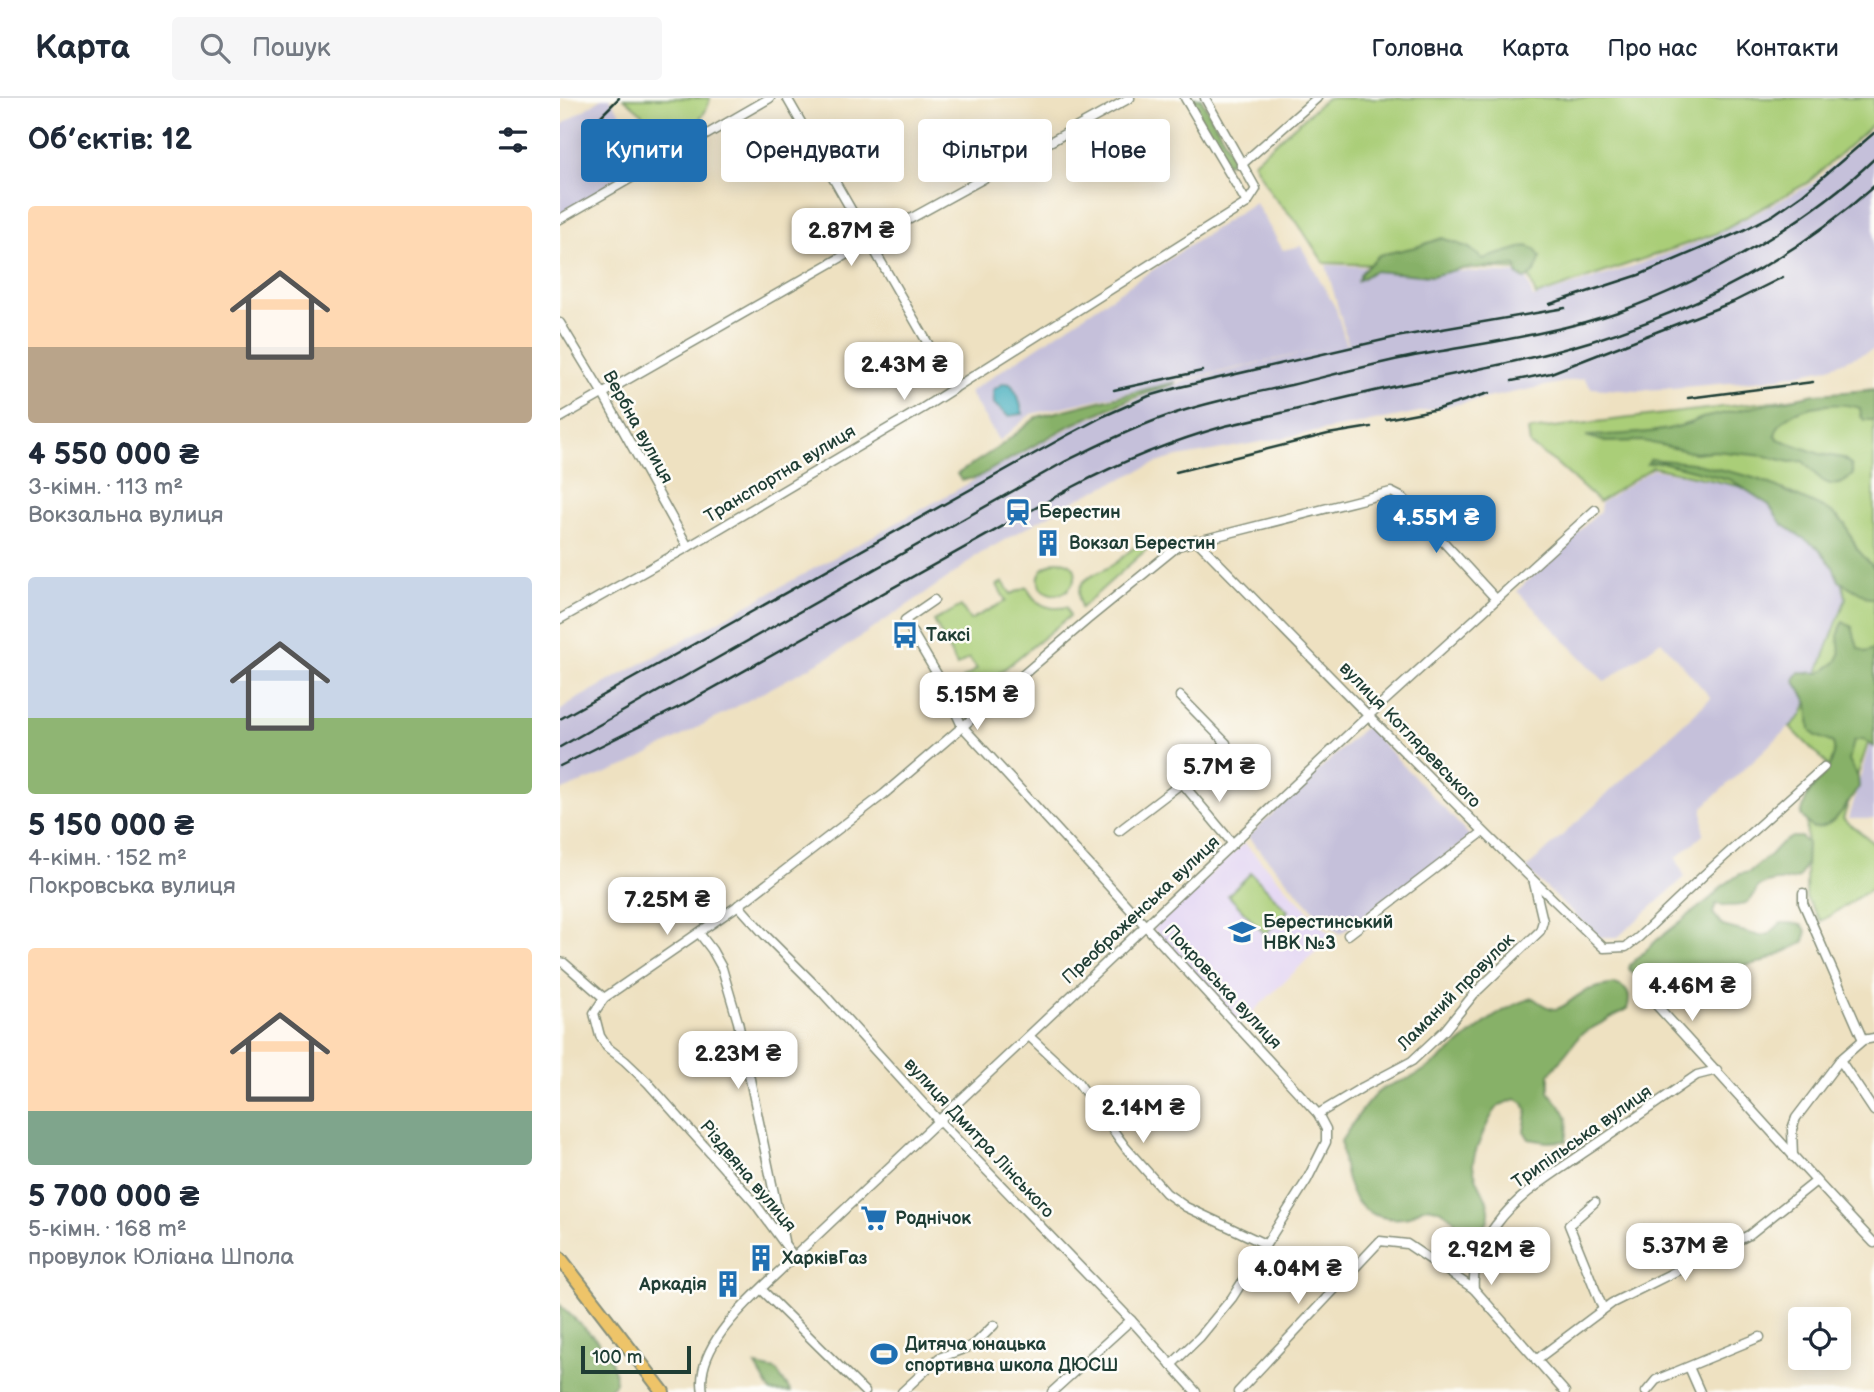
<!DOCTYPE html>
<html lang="uk">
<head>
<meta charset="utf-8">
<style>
  :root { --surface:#fff; --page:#f6f6f7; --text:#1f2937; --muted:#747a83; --line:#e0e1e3; --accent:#1f6fb2 }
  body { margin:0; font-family:"Balsamiq Sans",sans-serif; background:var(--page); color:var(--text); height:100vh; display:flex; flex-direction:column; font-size:26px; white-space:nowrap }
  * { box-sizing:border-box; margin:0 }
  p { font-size:23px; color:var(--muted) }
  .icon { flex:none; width:38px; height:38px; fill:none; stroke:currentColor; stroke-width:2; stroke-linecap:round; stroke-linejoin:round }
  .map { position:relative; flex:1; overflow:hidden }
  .drawer { display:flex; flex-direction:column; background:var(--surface); width:560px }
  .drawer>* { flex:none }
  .banner { position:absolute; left:21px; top:21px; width:665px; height:63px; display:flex; gap:14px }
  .tools { position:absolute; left:1228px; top:1209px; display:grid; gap:14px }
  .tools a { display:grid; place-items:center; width:63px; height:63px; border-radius:7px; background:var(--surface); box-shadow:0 4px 18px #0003; font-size:35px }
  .scale { position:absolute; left:21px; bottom:18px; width:110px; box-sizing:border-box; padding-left:7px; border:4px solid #1f3d34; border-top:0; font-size:19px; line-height:24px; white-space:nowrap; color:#1f3d34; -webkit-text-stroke:5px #fdfcf7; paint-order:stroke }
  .price { position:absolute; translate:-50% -60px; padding:0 16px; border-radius:14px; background:#fff; color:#222; font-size:23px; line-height:46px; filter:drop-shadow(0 2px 4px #0008) }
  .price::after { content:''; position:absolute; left:50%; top:42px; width:21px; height:16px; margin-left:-10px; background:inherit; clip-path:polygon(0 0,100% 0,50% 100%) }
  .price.current { background:var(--accent); color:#fff }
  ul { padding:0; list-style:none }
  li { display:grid; align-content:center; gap:14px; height:371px; padding:0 28px }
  li span { display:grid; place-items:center; height:217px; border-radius:7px; color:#555 }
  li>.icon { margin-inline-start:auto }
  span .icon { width:126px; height:126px; fill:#fffc; stroke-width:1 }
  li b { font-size:30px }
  h2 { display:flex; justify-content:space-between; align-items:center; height:84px; padding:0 28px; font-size:30px }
  .tag { padding:0 24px; border-radius:7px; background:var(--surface); box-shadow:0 4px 18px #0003; font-size:24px; line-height:63px }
  .tag.current { background:var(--accent); color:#fff }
  header { display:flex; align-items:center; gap:42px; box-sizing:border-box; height:98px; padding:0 35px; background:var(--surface); border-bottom:2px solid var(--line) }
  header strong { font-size:33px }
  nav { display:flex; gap:38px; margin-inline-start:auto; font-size:24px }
  .search { width:490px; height:63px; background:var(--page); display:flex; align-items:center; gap:18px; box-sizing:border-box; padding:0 24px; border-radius:7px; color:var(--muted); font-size:26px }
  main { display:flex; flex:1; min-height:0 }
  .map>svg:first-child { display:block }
  .built { fill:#e2d4f3 }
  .industrial { fill:#c5c0da }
  .green { fill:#aace78; stroke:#648656; stroke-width:2 }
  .forest { fill:#87b168; stroke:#53774e; stroke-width:2 }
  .water { fill:#3caabb; stroke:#2e7478; stroke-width:2 }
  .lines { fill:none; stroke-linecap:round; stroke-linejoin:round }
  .minor-casing { stroke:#868f7a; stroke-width:11 }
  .trunk-casing { stroke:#868f7a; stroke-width:16 }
  .minor { stroke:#fff; stroke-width:8 }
  .trunk { stroke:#eec469; stroke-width:12 }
  .rail { stroke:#1f3d34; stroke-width:2.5 }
  .labels { text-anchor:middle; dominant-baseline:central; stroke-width:5; stroke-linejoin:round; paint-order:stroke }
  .street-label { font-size:18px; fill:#1f3d34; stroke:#fdfcf7 }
  .poi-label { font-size:18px; font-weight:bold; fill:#1f3d34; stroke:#fdfcf7; text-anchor:start }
</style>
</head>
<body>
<header>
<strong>Карта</strong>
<div class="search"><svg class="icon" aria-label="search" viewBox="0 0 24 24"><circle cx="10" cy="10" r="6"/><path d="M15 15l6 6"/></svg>Пошук</div>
<nav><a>Головна</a><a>Карта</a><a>Про нас</a><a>Контакти</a></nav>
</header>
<main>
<section class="drawer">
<h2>Об’єктів: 12<svg class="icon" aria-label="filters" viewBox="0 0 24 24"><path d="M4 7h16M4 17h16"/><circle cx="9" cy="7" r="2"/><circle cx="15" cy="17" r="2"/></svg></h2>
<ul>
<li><span style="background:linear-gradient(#ffd9b3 65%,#b9a48a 0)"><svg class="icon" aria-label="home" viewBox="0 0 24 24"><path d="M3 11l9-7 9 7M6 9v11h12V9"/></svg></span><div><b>4 550 000 ₴</b><p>3-кімн. · 113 m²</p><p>Вокзальна вулиця</p></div></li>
<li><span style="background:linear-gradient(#c9d6e8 65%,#8fb573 0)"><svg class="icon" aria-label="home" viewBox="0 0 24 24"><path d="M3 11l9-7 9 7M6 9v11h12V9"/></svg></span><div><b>5 150 000 ₴</b><p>4-кімн. · 152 m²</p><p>Покровська вулиця</p></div></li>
<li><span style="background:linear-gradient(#ffd9b3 75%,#7fa58c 0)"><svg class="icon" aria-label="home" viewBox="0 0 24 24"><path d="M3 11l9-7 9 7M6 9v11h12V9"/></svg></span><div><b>5 700 000 ₴</b><p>5-кімн. · 168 m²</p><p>провулок Юліана Шпола</p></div></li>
</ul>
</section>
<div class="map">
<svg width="1314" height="1294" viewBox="0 0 1314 1294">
  <rect width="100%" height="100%" fill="#fdfcf7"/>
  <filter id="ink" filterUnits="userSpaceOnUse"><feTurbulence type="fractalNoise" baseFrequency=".0143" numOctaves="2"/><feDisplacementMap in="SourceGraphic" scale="14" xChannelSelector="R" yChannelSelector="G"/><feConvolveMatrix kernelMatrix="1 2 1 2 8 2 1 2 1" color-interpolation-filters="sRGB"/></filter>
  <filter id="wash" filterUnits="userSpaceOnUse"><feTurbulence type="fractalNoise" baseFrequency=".00686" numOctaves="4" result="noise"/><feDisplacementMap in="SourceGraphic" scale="28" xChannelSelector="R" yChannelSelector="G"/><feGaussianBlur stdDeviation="1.57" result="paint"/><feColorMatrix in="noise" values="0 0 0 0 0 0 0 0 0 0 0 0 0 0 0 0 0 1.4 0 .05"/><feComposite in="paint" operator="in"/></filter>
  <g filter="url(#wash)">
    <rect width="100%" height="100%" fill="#eee1c1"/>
    <polygon class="built" points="684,745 772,838 680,926 592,830"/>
    <g class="industrial">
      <polygon points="42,0 50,0 92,63 0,117 0,28"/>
      <polygon points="1314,29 1314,251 1267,270 1205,282 1077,293 1031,290 1024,280 815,323 613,360 594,366 521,399 416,458 398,473 278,554 70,666 0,693 0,613 13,603 511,329 571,303 625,283 771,249 471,316 439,343 409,294 695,104 723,152 741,148 776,211 786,246 788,245 766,167 965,176 973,200 1068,170 1154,138 1253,85"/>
      <polygon points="1093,371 1196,392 1277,461 1286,500 1242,617 1143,709 1143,737 1116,760 1125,779 1058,839 1039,839 966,771 1151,600 1101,543 1045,584 957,493 1040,413 1041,405"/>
      <polygon points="1314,627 1314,721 1289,721 1313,632"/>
      <polygon points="806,628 911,739 780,836 758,817 688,739"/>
    </g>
    <g class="green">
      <path d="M64,0h86c-4,25 -36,47 -59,29 -4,-4 -7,-10 -10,-14 -5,-5 -12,-10 -17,-15z"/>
      <polygon points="767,0 1314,0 1314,25 1249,84 1155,136 976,198 967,172 764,165 737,124 712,97 693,64"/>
      <polygon points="1314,291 1314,627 1283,721 1314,745 1314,789 1261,823 1246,800 1247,696 1267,666 1230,629 1242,617 1286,500 1277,461 1196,392 1093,369 1039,404 996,365 970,347 968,332"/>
      <path d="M582,446l6,4 -67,60c-10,-32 14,-31 33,-44 10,-6 16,-17 28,-20z"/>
      <path d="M496,463c40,-2 10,53 -16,26 -5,-15 4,-20 16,-26z"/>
      <path d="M443,484l8,12 16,-7c7,17 22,24 40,20l3,9 -98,79 -9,-16 14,-10 -8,-11 -12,8 -23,-45 27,-15 9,14 36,-19 -9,-16z"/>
      <polygon points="691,775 728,813 705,836 668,797"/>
    </g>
    <g class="forest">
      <polygon points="629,0 641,0 675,61 666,66"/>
      <path d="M882,140l27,10 14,11 44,-13 8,3 5,8c-2,11 -5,16 -15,22l-8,-4 -1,-9 -57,3 -27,7 -58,-5 -16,10 3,-8 18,-18 37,-8z"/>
      <polygon points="615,284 615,286 570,301 509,328 416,380 401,382 397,376 439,349 477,319"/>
      <path d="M1314,292v30h-10l-3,-4 -1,-8c-25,-8 -77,-3 -85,27l3,4 42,15 23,4 8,6 2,10c-20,23 -35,4 -50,-13l-13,1 -25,-6 -51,-5 -19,2 -52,-12 -37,1 -20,-6c40,-2 79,-1 116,-18l113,-24z"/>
      <polygon points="1091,361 1132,365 1184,377 1206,384 1272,414 1285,426 1297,451 1314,470 1314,500 1309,500 1279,483 1273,469 1258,450 1222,426 1209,407 1171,382 1101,364 1087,366"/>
      <path d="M1283,524l9,5 6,21 8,4 8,-3v98l-11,-8 -9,2 -5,19 9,17 1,10c-14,18 -22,41 -47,41l-11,-13c2,-5 3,-11 5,-16 9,-18 34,-35 27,-56l-17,-7 -6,-6 -2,-27 -14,-23 5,-8 21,1 16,-11 4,-8 -2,-18z"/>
      <path d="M1232,739h9l6,6 -1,20 -7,15c-11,4 -29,1 -39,8 -5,3 -6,11 -10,14 -9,8 -23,6 -34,4l-3,9 10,13 37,10 9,-2 12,-11c14,0 32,-1 22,20l-40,19 -32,6 -16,12 -37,17 -9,1 -23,-11 -17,-18 1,-4 27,-25 55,-43 9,-10 19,-13 9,-2 21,-17 10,-11z"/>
      <path d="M1054,886c14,3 18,12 13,25l-46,25 -32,41v17c16,21 22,21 17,49l-19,1 -18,-3 -5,-8 3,-19 -3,-9 -8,-4c-5,2 -11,4 -16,6 -9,7 -27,48 -27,60 1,19 23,38 14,57 -4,8 -14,12 -21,17l-8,-5c-1,-5 -1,-11 -5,-15 -6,-6 -22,-14 -30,-11 -7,3 -10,9 -19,10 -52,5 -60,-35 -63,-77 11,-16 22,-35 36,-48 12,-11 25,-10 39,-18 43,-23 68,-63 117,-77 29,22 27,6 53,-7 9,-4 19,-5 28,-7z"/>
      <path d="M0,1207c20,21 59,46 55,79l-9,8h-46z"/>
      <polygon points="196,1268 216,1272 231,1294 211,1294"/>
    </g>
    <polygon class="water" points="444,285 451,286 458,298 463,316 448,318 434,306 433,292"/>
  </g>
  <g filter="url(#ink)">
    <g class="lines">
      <defs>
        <g id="minor">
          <polyline points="227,0 394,291"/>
          <polyline points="625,0 687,105"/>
          <polyline points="681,67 757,0"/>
          <polyline points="0,121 210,0"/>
          <polyline points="0,225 43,296 128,449"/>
          <polyline points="0,320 308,144 570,0"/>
          <path d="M636,442c135,137 268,276 408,408l22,-1 13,-10 66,-63 119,-107"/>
          <polyline points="374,502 345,522 381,583 402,628 758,1016 766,1031 766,1044 747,1082 672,1200 640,1239 611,1267"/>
          <polyline points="0,521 128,449 363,310 687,105 696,91 645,0"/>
          <polyline points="622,685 673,746"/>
          <polyline points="559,733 622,685 666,645 620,598"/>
          <polyline points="1243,795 1243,805 1303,942"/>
          <polyline points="178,807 205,837 263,895 379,1023 571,1222 636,1294"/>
          <polyline points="139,835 152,852 162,870 178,924 224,1143"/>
          <polyline points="788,837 923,734"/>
          <polyline points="0,864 4,865 44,900"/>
          <path d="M1087,897c76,82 150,167 227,248"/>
          <polyline points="470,939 517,983 566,1050 606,1095 626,1109 705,1146"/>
          <polyline points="1280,962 1314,1013"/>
          <polyline points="758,1016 803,989 852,963 885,932 914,896 980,833 983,823 974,785"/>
          <polyline points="1233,1059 1232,1031 1236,1020 1280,962 1303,942 1314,940"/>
          <polyline points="1035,1104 1009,1127 1043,1211"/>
          <polyline points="234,1159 194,1104 88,985 65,963 47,949 40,938 34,915 44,900 186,802 324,696 527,522 618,448 831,394 843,400 936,501"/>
          <path d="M914,1191c-2,-23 8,-46 22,-64 22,-31 56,-50 86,-71 39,-26 77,-53 115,-79l20,-5"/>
          <polyline points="202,1192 305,1294"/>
          <polyline points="976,1262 1052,1205 1189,1137 1255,1084"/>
          <polyline points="1129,1269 1140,1294"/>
          <path d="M143,1294c-10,-51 59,-102 91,-135l575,-542 226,-205"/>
          <polyline points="342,1294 379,1260 414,1247 434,1227"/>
          <polyline points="492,1294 571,1222"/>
          <polyline points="678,1294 820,1143 847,1146 914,1191 1005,1294"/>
          <polyline points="1086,1294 1096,1282 1200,1239"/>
        </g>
        <polyline id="trunk" points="0,1160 103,1294"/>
      </defs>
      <use href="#minor" class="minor-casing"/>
      <use href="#trunk" class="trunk-casing"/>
      <use href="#minor" class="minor"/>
      <use href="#trunk" class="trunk"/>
      <g class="rail">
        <polyline points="33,26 59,0"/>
        <polyline points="990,206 1079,177 1182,133 1213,117 1243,96 1314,35"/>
        <polyline points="952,283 991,275 1173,204 1223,179"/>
        <polyline points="554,292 642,273"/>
        <polyline points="1128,300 1253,284"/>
        <polyline points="826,321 878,311 929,295"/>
        <polyline points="616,374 768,336 811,329"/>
        <polyline points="0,621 506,338 544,318 589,298 620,289 836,239 1005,210"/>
        <path d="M0,649l506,-286c33,-16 66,-33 101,-45 41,-14 83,-22 124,-31 41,-10 82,-21 123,-29 69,-13 141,-22 207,-45 86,-31 187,-89 253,-152"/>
        <path d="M0,668l123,-61 390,-218c49,-26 99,-46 152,-61 59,-13 117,-28 176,-41 64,-13 129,-25 191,-44 104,-32 201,-82 282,-155"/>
      </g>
    </g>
  </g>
  <defs>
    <symbol id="station-bare" viewBox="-9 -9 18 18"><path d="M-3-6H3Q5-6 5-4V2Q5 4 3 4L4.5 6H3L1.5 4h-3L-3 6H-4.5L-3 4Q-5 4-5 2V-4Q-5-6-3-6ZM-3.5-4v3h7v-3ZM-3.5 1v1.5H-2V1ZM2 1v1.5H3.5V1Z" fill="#1f6fb2" stroke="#fdfcf7" stroke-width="2.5" paint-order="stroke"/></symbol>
    <symbol id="building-bare" viewBox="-9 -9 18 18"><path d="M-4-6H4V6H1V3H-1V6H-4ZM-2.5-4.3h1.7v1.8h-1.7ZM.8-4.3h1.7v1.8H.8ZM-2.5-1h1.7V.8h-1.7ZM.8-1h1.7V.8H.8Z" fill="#1f6fb2" stroke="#fdfcf7" stroke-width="2.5" paint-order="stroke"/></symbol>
    <symbol id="bus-bare" viewBox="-9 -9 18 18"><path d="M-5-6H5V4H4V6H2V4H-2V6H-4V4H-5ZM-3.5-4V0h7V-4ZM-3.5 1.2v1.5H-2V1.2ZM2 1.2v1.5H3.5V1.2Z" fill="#1f6fb2" stroke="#fdfcf7" stroke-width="2.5" paint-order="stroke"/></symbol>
    <symbol id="school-bare" viewBox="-9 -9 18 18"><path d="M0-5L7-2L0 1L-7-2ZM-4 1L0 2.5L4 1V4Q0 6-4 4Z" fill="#1f6fb2" stroke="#fdfcf7" stroke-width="2.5" paint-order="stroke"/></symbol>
    <symbol id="supermarket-bare" viewBox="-9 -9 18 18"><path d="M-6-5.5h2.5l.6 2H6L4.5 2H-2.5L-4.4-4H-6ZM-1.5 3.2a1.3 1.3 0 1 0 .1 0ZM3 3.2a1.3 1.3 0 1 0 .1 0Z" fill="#1f6fb2" stroke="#fdfcf7" stroke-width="2.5" paint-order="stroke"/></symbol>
    <symbol id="stadium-bare" viewBox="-9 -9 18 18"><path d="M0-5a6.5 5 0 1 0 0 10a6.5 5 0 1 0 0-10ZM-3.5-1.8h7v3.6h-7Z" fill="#1f6fb2" stroke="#fdfcf7" stroke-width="2.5" paint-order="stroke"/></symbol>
  </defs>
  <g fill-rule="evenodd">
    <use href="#station-bare" x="439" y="395" width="38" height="38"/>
    <use href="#building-bare" x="469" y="426" width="38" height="38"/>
    <use href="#bus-bare" x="326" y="518" width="38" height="38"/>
    <use href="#school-bare" x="663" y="815" width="38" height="38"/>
    <use href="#supermarket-bare" x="295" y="1101" width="38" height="38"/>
    <use href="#building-bare" x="182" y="1141" width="38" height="38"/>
    <use href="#building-bare" x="149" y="1167" width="38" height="38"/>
    <use href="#stadium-bare" x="305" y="1237" width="38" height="38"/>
  </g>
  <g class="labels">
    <g class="street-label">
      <text transform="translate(78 329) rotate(61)">Вербна вулиця</text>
      <text transform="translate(220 376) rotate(-31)">Транспортна вулиця</text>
      <text transform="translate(850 637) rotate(46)">вулиця Котляревського</text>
      <text transform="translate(581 812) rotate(-43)">Преображенська вулиця</text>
      <text transform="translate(663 889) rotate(47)">Покровська вулиця</text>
      <text transform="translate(896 894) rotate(-45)">Ламаний провулок</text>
      <text transform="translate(1022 1039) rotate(-35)">Трипільська вулиця</text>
      <text transform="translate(419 1040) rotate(47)">вулиця Дмитра Лінського</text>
      <text transform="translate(188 1078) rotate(50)">Різдвяна вулиця</text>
    </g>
    <g class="poi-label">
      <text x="479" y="414">Берестин</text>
      <text x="509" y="445">Вокзал Берестин</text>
      <text x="366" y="537">Таксі</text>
      <text x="703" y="824">Берестинський<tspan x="703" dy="21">НВК №3</tspan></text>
      <text x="335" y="1120">Роднічок</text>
      <text x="222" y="1160">ХарківГаз</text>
      <text x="147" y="1186" text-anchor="end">Аркадія</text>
      <text x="345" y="1246">Дитяча юнацька<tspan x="345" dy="21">спортивна школа ДЮСШ</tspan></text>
    </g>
  </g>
</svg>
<div class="tools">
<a><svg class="icon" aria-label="locate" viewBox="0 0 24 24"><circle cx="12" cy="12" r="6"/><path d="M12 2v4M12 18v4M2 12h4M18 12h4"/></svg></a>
</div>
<div class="scale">100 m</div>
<b class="price" style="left:291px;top:170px">2.87M ₴</b>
<b class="price" style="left:344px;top:304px">2.43M ₴</b>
<b class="price current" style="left:876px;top:457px">4.55M ₴</b>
<b class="price" style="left:417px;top:634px">5.15M ₴</b>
<b class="price" style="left:659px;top:706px">5.7M ₴</b>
<b class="price" style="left:107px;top:839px">7.25M ₴</b>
<b class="price" style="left:1132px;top:925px">4.46M ₴</b>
<b class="price" style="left:178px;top:993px">2.23M ₴</b>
<b class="price" style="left:583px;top:1047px">2.14M ₴</b>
<b class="price" style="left:1125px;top:1185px">5.37M ₴</b>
<b class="price" style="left:931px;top:1189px">2.92M ₴</b>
<b class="price" style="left:738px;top:1208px">4.04M ₴</b>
<div class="banner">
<a class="tag current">Купити</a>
<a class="tag">Орендувати</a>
<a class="tag">Фільтри</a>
<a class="tag">Нове</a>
</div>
</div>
</main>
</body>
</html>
